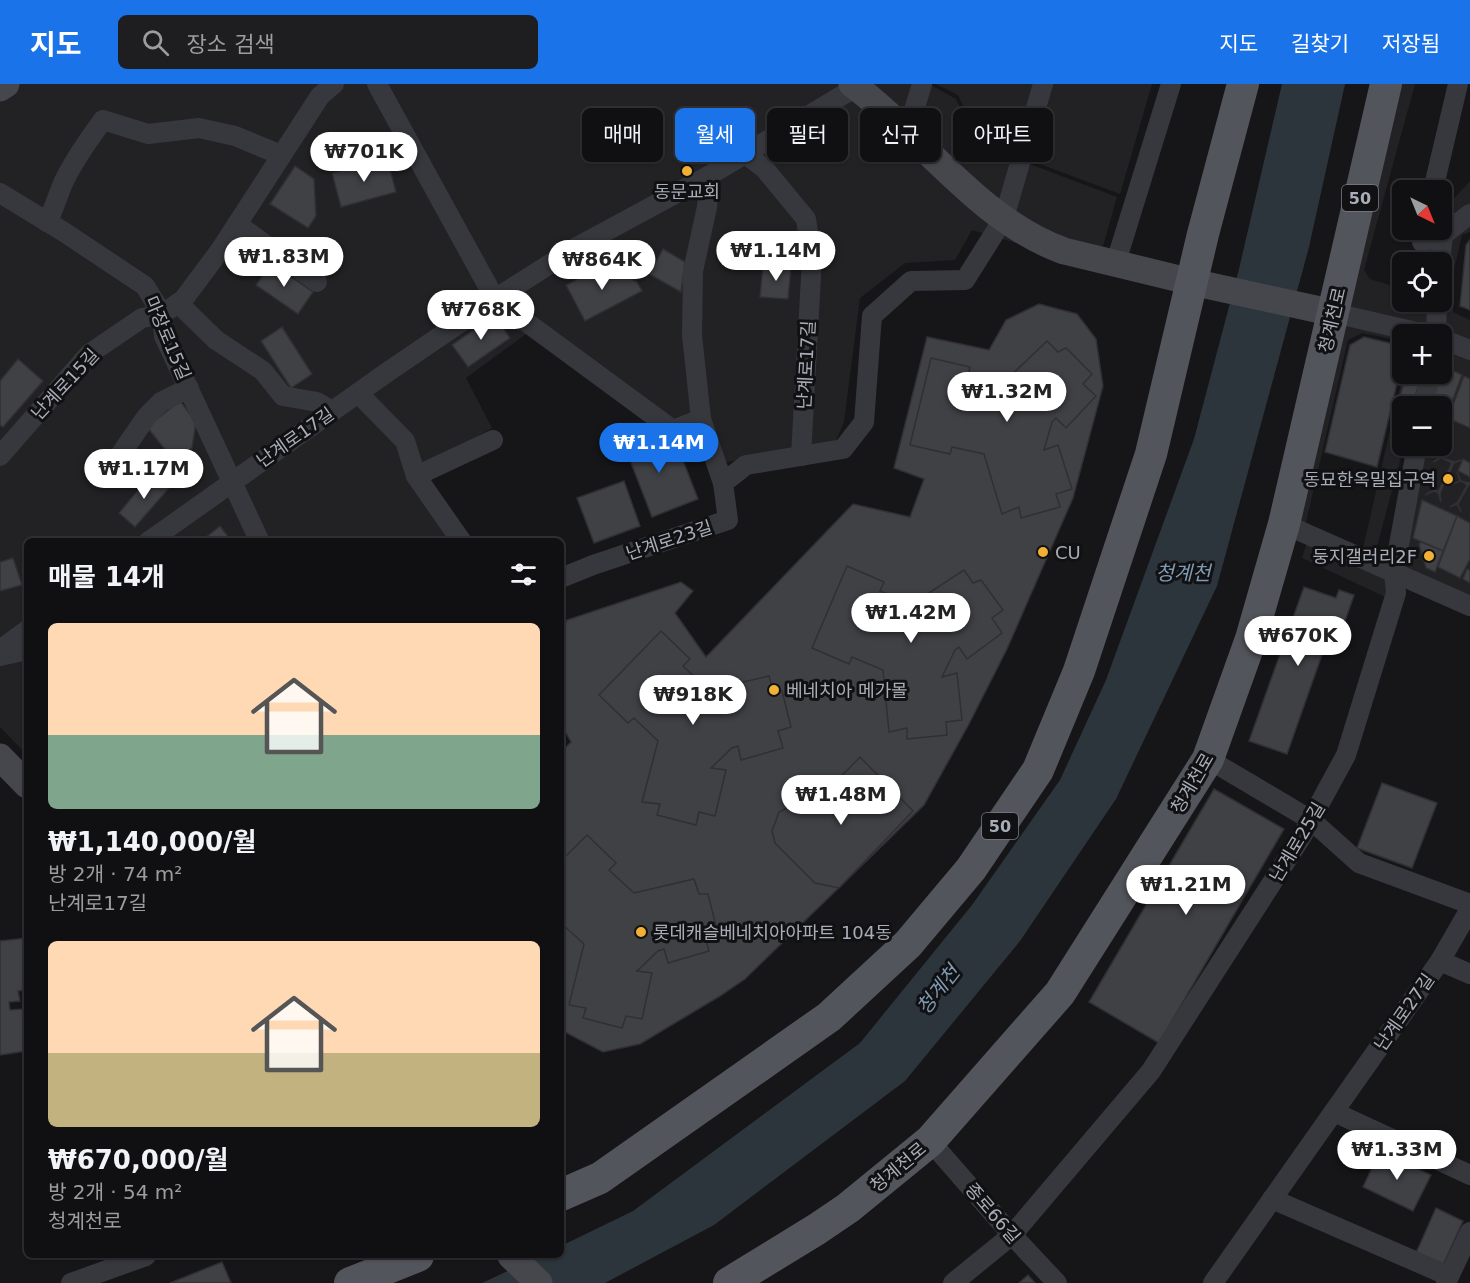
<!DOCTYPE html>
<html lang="ko">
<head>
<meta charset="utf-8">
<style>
  :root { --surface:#101012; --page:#1e1e20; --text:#f1f3f6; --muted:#9c9d9f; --line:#303032; --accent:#1a73e8 }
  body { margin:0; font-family:"DejaVu Sans","Noto Sans KR",sans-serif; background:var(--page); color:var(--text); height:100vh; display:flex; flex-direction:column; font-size:22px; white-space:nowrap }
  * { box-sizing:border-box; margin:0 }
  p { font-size:20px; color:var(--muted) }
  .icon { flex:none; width:33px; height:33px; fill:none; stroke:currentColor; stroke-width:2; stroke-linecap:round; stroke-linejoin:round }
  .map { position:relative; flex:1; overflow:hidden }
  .sheet { position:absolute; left:24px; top:454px; width:540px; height:720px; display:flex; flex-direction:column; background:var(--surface); border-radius:9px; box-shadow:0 2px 4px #0004,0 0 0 2px var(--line) }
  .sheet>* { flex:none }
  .guide { position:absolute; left:582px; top:24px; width:570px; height:54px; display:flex; gap:12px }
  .needle { width:39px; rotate:137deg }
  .controls { position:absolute; left:1392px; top:96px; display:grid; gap:12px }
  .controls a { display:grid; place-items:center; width:60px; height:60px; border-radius:9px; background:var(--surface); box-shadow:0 2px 4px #0004,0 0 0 2px var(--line); font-size:30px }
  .price { position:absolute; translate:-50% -51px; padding:0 14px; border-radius:21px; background:#fff; color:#222; font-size:20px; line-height:39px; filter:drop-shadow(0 2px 3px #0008) }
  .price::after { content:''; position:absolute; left:50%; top:36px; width:18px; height:14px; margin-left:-9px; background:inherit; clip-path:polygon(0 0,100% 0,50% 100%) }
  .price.selected { background:var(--accent); color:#fff }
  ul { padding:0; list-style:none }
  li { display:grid; align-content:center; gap:12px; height:318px; padding:0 24px }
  li span { display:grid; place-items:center; height:186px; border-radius:9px; color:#555 }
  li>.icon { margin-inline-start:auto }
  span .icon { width:108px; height:108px; fill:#fffc; stroke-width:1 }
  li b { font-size:26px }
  h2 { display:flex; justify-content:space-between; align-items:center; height:72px; padding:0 24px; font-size:26px }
  .pill { padding:0 21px; border-radius:9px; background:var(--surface); box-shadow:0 2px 4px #0004,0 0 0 2px var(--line); font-size:21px; line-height:54px }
  .pill.selected { background:var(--accent); color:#fff }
  header { display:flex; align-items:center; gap:36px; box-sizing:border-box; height:84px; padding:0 30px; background:var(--accent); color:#fff }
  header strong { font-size:28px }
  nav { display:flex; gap:33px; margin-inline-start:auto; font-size:21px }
  .search { width:420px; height:54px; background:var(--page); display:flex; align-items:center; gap:15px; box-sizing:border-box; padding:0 21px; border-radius:9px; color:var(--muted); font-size:22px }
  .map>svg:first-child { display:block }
  .built { fill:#222225 }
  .water { fill:#2c353c }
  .building { fill:#404145; stroke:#303034; stroke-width:1.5 }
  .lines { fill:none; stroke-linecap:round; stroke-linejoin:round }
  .street { stroke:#37383d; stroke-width:20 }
  .secondary { stroke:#45474d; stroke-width:27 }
  .primary { stroke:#53555c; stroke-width:32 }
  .poi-dot { fill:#f2b134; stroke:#111113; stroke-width:2 }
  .labels { text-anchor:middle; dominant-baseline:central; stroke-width:6; stroke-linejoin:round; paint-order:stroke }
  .shield { fill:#111113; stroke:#7b7e86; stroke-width:1.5 }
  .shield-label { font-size:16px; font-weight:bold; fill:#a8adb8 }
  .poi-label { font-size:18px; fill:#a8adb8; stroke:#111113; text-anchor:start }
  .street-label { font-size:18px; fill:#a8adb8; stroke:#111113 }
  .water-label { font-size:20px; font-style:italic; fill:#7f9bb3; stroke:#111113 }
</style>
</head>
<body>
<header>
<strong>지도</strong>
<div class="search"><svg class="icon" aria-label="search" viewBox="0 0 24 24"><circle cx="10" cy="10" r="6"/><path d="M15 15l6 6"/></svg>장소 검색</div>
<nav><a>지도</a><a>길찾기</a><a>저장됨</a></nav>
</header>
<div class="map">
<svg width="1470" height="1199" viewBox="0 0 1470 1199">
  <rect width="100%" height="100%" fill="#161618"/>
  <g class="built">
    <polygon points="0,0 929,0 956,15 973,52 1006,71 1117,113 1097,183 972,146 955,176 905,179 860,214 844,338 836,357 723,379 707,327 675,340 537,242 466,294 492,344 422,385 464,457 27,458 27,671 0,643"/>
    <polygon points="936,0 1152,0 1120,110 1013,70 976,50 958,11"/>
    <polygon points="1399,0 1415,0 1364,186 1370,195 1402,205 1402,218 1442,218 1442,178 1426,178 1430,156 1422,158 1424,146 1442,146 1442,125 1452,117 1470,97 1470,148 1462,151 1452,194 1453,228 1470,236 1470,523 1416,498 1402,505 1396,518 1302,474 1308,455 1397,492 1420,362 1442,362 1442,322 1428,322 1436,290 1442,290 1442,250 1402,250 1402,257 1362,249 1348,256 1305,443 1296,431"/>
    <polygon points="1403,290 1424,290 1415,322 1402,322 1402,362 1404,362 1373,477 1361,473"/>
  </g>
  <polygon class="water" points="1282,0 1345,0 1309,163 1217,502 1116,715 1020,857 905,997 714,1141 605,1199 482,1199 540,1172 561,1172 561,1162 633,1127 860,959 972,821 1060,696 1106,596 1194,355 1239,185"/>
  <g class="building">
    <polygon points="387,74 396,108 341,123 332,89"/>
    <polygon points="295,82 314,95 316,132 308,144 270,120"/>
    <polygon points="1470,156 1470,226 1460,222 1466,161"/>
    <polygon points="663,165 685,178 681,208 649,190"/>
    <polygon points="271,179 313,208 298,230 256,201"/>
    <polygon points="606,180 637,198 642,207 585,237 566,201"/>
    <polygon points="763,181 791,183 788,215 760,213"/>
    <polygon points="1039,220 1077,230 1096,255 1103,302 1073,414 1007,565 969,640 924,721 745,895 720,912 640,960 603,968 561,946 561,668 571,658 561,640 561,548 567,536 681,498 693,507 675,529 706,573 853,420 910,433 924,395 894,384 927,253 989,266 1006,236"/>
    <polygon points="495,231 510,254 468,283 452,261"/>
    <polygon points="282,243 312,290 291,304 261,257"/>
    <polygon points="1364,253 1402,262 1402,278 1377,383 1325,368 1350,261"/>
    <polygon points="1047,257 1058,268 1066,264 1092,290 1083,300 1096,312 1066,344 1056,334 1052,338 1044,366 1058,361 1072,405 1056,410 1060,423 1021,434 1019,423 1002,430 984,370 952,363 950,370 910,361 931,274 970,283 968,293 1002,300"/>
    <polygon points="18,275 43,297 3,343 0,341 0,297"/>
    <polygon points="1447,284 1462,291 1444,339 1442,338 1442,322 1428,322 1436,290 1442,290 1442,286"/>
    <polygon points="1406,290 1422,290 1412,322 1402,322 1402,325 1397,324"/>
    <polygon points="1464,292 1470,295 1470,344 1448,334"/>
    <polygon points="180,317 196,338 192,364 175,378 147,343"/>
    <polygon points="618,345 679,366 698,415 652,433"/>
    <polygon points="1435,365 1441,373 1454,378 1462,376 1454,379 1440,409 1441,418 1438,409 1434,407 1425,411 1433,406 1427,398 1438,408 1452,379 1441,374 1433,378 1440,373"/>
    <polygon points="1463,375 1470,379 1470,393 1458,387"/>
    <polygon points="153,388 170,403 135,443 119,429"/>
    <polygon points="1457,388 1461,397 1470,399 1458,420 1461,428 1457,420 1450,423 1457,419 1467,401 1461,397 1452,400 1460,397"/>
    <polygon points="624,397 640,442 594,459 577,414"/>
    <polygon points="1422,416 1457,432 1443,467 1413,454"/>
    <polygon points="1457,432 1470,439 1470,475 1460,494 1438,483"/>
    <polygon points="220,442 232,458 200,458"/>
    <polygon points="1421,458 1443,467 1435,488 1426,484 1419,460"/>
    <polygon points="13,474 22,501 0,507 0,478"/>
    <polygon points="847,482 884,498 880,507 912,520 964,486 973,499 981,496 1003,526 992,534 1002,549 967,575 959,563 955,566 942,593 957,589 962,636 946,638 947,651 907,655 907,644 889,648 883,586 852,573 849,580 812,564"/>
    <polygon points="1467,485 1470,486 1470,499 1463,495"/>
    <polygon points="1304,503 1336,514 1339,506 1354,511 1345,537 1335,534 1287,670 1249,657"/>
    <polygon points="661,547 690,575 683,582 708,606 769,592 773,606 782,607 791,643 778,647 783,664 741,676 738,662 732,664 711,684 726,686 715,732 699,728 696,741 657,731 660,720 642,718 658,657 634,634 628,639 599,611"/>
    <polygon points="860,673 913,727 839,804 815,799 775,759 772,747 779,728 797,719 813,721"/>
    <polygon points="1382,699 1437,719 1412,784 1357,764"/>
    <polygon points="1214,705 1284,745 1159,959 1089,918"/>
    <polygon points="587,751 616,779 609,786 634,809 694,795 699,810 708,810 717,846 704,850 709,867 668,879 664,865 658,867 637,887 652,889 642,935 626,932 622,944 583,934 586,924 569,921 584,860 561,839 561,777"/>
    <polygon points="27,854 27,912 26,906 18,907 20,917 9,918 10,926 23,925 27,957 25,957 26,967 0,971 0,857"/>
    <polygon points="1380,1067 1431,1091 1413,1127 1363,1103"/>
    <polygon points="1436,1124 1463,1137 1443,1181 1416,1169"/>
    <polygon points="222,1178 231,1199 170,1199"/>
    <polygon points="1028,1191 1035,1199 1019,1199"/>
  </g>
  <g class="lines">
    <g class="street">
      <polyline points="377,0 495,215 673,346 701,335"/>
      <polyline points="908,46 922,0"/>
      <polyline points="745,70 764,84 806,135 812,175 801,372"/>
      <polyline points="710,91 707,123 693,187 692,251 701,335 723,399"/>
      <polyline points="1433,106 1458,0"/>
      <polyline points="0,109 64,148 145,202 162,230 164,252 260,458"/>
      <path d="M47,138c8,-14 11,-29 18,-43 11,-22 24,-40 38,-59l45,14 51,-6 36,8 46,19"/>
      <polyline points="237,140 317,198"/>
      <polyline points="1422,158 1443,151 1470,130"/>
      <polyline points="1116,178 1171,0"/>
      <polyline points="1440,178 1443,151"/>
      <polyline points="178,219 216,256 263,287 283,312 317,318 332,327"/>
      <polyline points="1334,229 1425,250"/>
      <polyline points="1436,250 1437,218"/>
      <polyline points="1442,255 1470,266"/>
      <polyline points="358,309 405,357 416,392"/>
      <polyline points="1424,322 1430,290"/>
      <polyline points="0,372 89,270 142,234 162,230 183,216 221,165 320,12 334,0"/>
      <polyline points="116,377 147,332 161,318 189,304"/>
      <polyline points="1284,440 1470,522"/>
      <polyline points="148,458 389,287 495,215 575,164 710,91 856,3"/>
      <polyline points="462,458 416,392 493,356"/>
      <polyline points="561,494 593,481 728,436 723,399 746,381 843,365 864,338 872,232 911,197 965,196 1004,134 1043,0"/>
      <polyline points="0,566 27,546"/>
      <polyline points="0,572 27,566"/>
      <polyline points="1208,675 1311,736 1359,779 1470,820"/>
      <polyline points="1440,877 1470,890"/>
      <polyline points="1334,1028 1470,1091"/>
      <polyline points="930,1057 1012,1151 1057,1199"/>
      <polyline points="1272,1115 1449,1192"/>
      <polyline points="71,1199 146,1172"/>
      <polyline points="953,1199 1012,1151 1151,987 1302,752 1346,671 1396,509 1394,488 1417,362"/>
      <polyline points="1213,1199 1440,877 1470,825"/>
      <polyline points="1446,1199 1470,1148"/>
    </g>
    <g class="secondary">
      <path d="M852,0c71,53 126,136 212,167l128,31 142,31"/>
      <polyline points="0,4 6,0"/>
      <polyline points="0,673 27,701"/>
      <polyline points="511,1172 539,1199"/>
    </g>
    <g class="primary">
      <polyline points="561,1111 600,1094 829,933 908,860 971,785 1038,686 1079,587 1151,370 1203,150 1243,0"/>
      <polyline points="350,1199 418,1172"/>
      <polyline points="729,1199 817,1145 848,1124 930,1057 1060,909 1208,675 1251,555 1284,440 1386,0"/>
    </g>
  </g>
  <g class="poi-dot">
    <circle cx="687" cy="87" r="6"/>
    <circle cx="1448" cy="395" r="6"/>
    <circle cx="1043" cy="468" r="6"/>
    <circle cx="1429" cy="472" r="6"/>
    <circle cx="774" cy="606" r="6"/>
    <circle cx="641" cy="848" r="6"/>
  </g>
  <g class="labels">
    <g class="shield">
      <rect x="1342" y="101" width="36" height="26" rx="4.5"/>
      <rect x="982" y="729" width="36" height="26" rx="4.5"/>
    </g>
    <g class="shield-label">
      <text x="1360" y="114">50</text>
      <text x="1000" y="742">50</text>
    </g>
    <g class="poi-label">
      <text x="687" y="107" text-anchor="middle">동문교회</text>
      <text x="1436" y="395" text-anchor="end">동묘한옥밀집구역</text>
      <text x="1055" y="468">CU</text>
      <text x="1417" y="472" text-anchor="end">둥지갤러리2F</text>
      <text x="786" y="606">베네치아 메가몰</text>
      <text x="653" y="848">롯데캐슬베네치아아파트 104동</text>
    </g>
    <g class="street-label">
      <text transform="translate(1332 236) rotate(-77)">청계천로</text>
      <text transform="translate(168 254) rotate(67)">마장로15길</text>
      <text transform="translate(806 281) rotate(-87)">난계로17길</text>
      <text transform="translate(65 300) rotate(-47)">난계로15길</text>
      <text transform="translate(295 353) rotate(-35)">난계로17길</text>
      <text transform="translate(669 456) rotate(-18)">난계로23길</text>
      <text transform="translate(1192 699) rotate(-60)">청계천로</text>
      <text transform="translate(1297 758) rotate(-59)">난계로25길</text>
      <text transform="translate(1404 928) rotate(-55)">난계로27길</text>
      <text transform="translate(898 1083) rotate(-40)">청계천로</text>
      <text transform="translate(993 1129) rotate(49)">종로66길</text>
    </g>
    <g class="water-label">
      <text x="1183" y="489">청계천</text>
      <text transform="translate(938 906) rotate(-52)">청계천</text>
    </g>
  </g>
</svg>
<div class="controls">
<a><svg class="needle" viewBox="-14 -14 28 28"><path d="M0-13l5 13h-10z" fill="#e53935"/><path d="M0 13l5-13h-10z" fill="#9c9d9f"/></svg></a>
<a><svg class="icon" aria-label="locate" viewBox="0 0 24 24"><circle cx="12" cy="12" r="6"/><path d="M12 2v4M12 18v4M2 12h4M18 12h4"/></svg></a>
<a>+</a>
<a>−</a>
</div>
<b class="price" style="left:364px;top:99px">₩701K</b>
<b class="price" style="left:776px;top:198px">₩1.14M</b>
<b class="price" style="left:284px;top:204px">₩1.83M</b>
<b class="price" style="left:602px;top:207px">₩864K</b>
<b class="price" style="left:481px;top:257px">₩768K</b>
<b class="price" style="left:1007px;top:339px">₩1.32M</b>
<b class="price selected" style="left:659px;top:390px">₩1.14M</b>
<b class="price" style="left:144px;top:416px">₩1.17M</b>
<b class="price" style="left:911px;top:560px">₩1.42M</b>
<b class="price" style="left:1298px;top:583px">₩670K</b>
<b class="price" style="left:693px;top:642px">₩918K</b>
<b class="price" style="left:841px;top:742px">₩1.48M</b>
<b class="price" style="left:1186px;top:832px">₩1.21M</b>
<b class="price" style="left:1397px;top:1097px">₩1.33M</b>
<div class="guide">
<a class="pill">매매</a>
<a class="pill selected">월세</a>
<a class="pill">필터</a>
<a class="pill">신규</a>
<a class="pill">아파트</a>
</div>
<section class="sheet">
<h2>매물 14개<svg class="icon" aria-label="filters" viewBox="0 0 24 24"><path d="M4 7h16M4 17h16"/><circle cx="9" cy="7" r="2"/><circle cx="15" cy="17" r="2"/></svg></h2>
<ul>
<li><span style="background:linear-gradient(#ffd9b3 60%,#7fa58c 0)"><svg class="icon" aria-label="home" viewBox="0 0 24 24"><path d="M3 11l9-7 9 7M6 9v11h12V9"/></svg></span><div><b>₩1,140,000/월</b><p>방 2개 · 74 m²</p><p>난계로17길</p></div></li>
<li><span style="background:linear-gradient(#ffd9b3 60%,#c2b280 0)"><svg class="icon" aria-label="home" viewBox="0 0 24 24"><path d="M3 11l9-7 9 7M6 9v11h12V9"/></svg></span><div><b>₩670,000/월</b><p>방 2개 · 54 m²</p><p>청계천로</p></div></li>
</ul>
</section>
</div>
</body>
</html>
